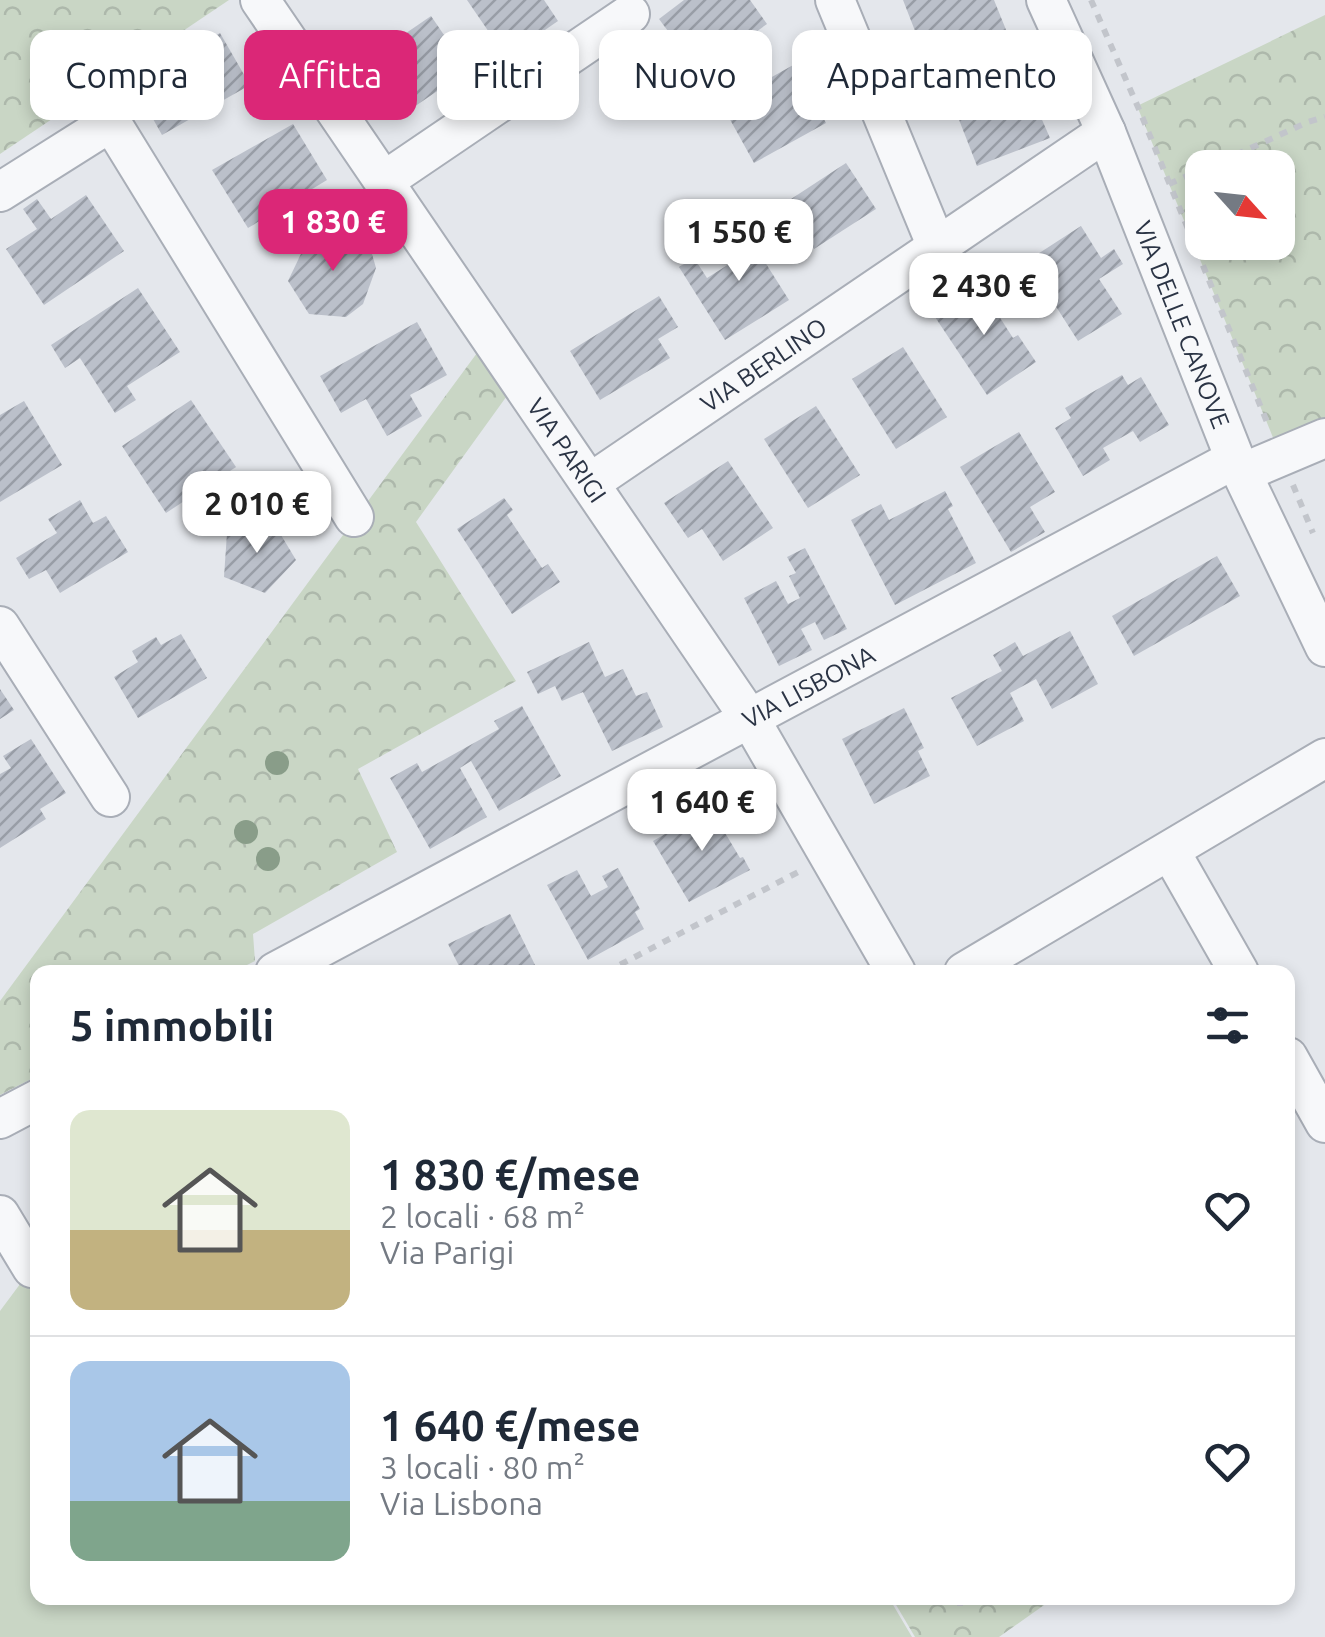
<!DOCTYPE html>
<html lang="it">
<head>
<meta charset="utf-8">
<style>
  :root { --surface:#fff; --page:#f2f2f3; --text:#1f2937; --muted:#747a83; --line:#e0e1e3; --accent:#db2777 }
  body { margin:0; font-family:Ubuntu,sans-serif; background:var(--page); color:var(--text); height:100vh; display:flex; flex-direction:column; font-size:38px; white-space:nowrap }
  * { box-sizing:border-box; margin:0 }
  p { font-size:32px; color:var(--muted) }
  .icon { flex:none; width:55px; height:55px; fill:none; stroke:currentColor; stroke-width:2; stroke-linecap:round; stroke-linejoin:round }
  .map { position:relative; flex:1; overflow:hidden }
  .panel { position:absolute; left:30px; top:965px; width:1265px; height:640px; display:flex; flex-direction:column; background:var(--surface); border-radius:20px; box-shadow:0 5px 15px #0003 }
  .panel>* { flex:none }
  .hud { position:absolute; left:30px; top:30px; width:1265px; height:90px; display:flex; gap:20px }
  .needle { width:65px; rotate:117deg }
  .tools { position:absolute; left:1185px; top:150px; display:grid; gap:20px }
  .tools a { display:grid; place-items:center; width:110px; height:110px; border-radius:20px; background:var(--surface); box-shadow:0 5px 15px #0003; font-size:50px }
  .price { position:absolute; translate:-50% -85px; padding:0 22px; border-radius:20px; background:#fff; color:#222; font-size:32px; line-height:65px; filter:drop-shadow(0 2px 5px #0008) }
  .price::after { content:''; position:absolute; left:50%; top:60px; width:30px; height:22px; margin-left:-15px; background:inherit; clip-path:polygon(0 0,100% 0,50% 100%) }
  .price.selected { background:var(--accent); color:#fff }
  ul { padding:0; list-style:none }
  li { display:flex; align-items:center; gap:30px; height:250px; padding:0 40px }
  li+li { border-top:2px solid var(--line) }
  li span { display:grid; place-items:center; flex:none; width:280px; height:200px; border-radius:20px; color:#555 }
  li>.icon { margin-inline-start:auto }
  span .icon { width:120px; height:120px; fill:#fffc; stroke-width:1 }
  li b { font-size:42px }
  h2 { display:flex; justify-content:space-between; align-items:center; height:120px; padding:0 40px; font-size:42px }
  .chip { padding:0 35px; border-radius:20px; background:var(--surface); box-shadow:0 5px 15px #0003; font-size:35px; line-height:90px }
  .chip.selected { background:var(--accent); color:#fff }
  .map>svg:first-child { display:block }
  .forest { fill:url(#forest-crowns); fill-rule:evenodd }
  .pitch { fill:#c9d6c5 }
  .building { fill:url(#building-hatch) }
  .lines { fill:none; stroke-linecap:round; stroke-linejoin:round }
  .minor-casing { stroke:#a9aeb7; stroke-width:42 }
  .path { stroke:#c2c5cb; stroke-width:6; stroke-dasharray:8 8; stroke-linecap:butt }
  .minor { stroke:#f7f8fa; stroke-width:38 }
  .tree { fill:#899d89 }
  .labels { text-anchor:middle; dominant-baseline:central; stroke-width:8; stroke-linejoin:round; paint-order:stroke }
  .street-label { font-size:25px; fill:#2b3445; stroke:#f4f6f9 }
</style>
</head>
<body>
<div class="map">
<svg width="1325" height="1637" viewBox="0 0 1325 1637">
  <defs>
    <pattern id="forest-crowns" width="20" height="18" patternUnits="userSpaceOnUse" patternTransform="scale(2.5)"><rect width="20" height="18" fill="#c9d6c5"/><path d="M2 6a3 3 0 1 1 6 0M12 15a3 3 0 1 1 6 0" fill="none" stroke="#adb8ab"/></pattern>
    <pattern id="building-hatch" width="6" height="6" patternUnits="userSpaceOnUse" patternTransform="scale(2.5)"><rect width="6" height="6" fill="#bbc0ca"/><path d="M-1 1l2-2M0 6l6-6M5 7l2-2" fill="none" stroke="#989da6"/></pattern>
  </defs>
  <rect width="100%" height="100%" fill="#e4e7ec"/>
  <g class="forest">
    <polygon points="0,0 229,0 0,154"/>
    <path d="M1325,15v423l-44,19 -144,-351zM1202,168h76v74h-76z"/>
    <polygon points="477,353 509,393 416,522 516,681 358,769 397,852 253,934 255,961 233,972 38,972 37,1076 0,1095 0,1001"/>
    <polygon points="892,1598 1044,1598 1047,1603 999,1637 915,1637"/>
  </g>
  <polygon class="pitch" points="37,1265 38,1598 889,1598 912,1637 0,1637 0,1311 32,1268"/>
  <g class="building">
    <polygon points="467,0 544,0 558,21 506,57"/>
    <polygon points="684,0 750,0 767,24 699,73 659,19"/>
    <polygon points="903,0 994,0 1017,57 989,68 981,47 929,67"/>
    <polygon points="431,16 468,70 411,109 374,55"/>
    <polygon points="220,33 250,85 162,135 133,83"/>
    <polygon points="804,59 826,99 817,105 826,123 754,163 722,105"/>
    <polygon points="1026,83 1050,138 977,166 956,112"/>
    <polygon points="293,124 327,180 248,228 212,170"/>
    <polygon points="846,163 876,209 814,249 785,203"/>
    <polygon points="86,195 124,251 44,305 6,249 37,229 23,209 37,199 51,219"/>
    <polygon points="769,226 782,247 763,259 789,300 725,340 679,267 694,258 707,278 734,261 723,243 744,230 749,238"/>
    <polygon points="1081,226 1101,258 1114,249 1123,264 1099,279 1122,314 1078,341 1027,261"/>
    <polygon points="348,231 370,247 376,268 363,304 346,317 309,314 288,281 310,235"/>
    <polygon points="984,281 1003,309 997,313 1013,338 1018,335 1036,362 987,395 933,314"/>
    <polygon points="138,288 180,352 127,386 136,400 115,413 80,358 65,368 51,345"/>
    <polygon points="659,296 678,327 658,339 670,358 600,400 570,351"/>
    <polygon points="417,322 447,375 410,395 422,416 387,436 366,399 341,413 320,376"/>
    <polygon points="903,347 947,417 896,449 852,379"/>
    <polygon points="1122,375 1128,385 1141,377 1169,425 1140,442 1133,431 1103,448 1110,460 1083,476 1055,428 1071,418 1065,408"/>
    <polygon points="191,400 236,467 166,513 122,446"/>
    <polygon points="24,401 62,465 0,502 0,415"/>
    <polygon points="816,406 860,475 808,508 764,439"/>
    <polygon points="1019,432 1055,492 1030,507 1045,532 1011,552 960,467"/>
    <polygon points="728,461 773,528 723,561 702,529 688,538 664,503"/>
    <polygon points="945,491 953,506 948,509 976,563 895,605 851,520 881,504 889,520"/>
    <polygon points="504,498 513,510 507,515 542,568 548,564 560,582 512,614 457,529"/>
    <polygon points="80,500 93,523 106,516 128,552 60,593 46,570 29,579 16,558 57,533 48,519"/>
    <polygon points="272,520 296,560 265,593 224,577 227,533"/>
    <polygon points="805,548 847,629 824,640 815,622 801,629 812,650 779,666 744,598 776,581 788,604 800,598 789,576 796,573 787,557"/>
    <polygon points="1217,556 1240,596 1134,656 1112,616"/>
    <polygon points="1070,631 1098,684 1052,709 1036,679 1010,693 1024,721 977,746 951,698 1002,671 993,655 1015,642 1023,656"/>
    <polygon points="181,634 207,678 138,718 114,677 138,662 132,651 156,637 161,645"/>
    <polygon points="589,642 605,677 623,669 636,696 647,692 663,727 612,751 583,692 562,701 555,686 538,694 527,672"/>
    <polygon points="0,689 14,710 0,719"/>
    <polygon points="522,706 561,776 499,811 471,761 460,768 487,817 430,849 390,778 417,763 422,772 499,729 494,721"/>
    <polygon points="904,708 924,748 918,751 930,776 874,804 842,739"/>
    <polygon points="31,739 66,793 40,809 46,819 0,848 0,774 11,768 3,756"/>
    <polygon points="708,809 713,818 727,809 735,824 724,831 740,858 743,857 750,870 689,902 653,841"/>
    <polygon points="618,868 640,909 635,912 644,929 588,960 547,885 577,870 591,896 608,887 602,876"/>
    <polygon points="510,914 538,971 462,972 448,944"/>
  </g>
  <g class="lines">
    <defs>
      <g id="minor">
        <path id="s1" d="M260,0l490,719 146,253"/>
        <polyline points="835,0 937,247"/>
        <path id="s2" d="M1046,0l60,132 129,327 90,188"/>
        <polyline points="384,181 630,14"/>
        <polyline points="0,192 111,122 354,517"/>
        <polyline points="1242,473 1325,438"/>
        <path id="s3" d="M590,483l516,-351"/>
        <polyline points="0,626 110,797"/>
        <polyline points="1170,851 1239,972"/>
        <path id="s4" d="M275,972l960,-513"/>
        <polyline points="964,972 1325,758"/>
        <polyline points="1288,1057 1325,1123"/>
        <polyline points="0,1119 38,1099"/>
        <polyline points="0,1215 32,1268"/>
      </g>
    </defs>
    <use href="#minor" class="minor-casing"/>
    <g class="path">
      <polyline points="1091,0 1141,114 1269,427"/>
      <polyline points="1207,168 1308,122 1325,117"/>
      <polyline points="1169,184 1202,169"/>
      <polyline points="1293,485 1313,533"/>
      <polyline points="606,972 802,870"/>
      <polyline points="960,1598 960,1613"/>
    </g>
    <use href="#minor" class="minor"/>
  </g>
  <g class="tree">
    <circle cx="277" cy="763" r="12"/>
    <circle cx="246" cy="832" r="12"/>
    <circle cx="268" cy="859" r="12"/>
  </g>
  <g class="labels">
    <g class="street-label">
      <text stroke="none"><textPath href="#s2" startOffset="352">VIA DELLE CANOVE</textPath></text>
      <text stroke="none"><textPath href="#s3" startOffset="210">VIA BERLINO</textPath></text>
      <text stroke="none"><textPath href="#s1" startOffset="545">VIA PARIGI</textPath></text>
      <text stroke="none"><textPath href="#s4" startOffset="605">VIA LISBONA</textPath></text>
    </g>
  </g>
</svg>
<div class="tools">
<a><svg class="needle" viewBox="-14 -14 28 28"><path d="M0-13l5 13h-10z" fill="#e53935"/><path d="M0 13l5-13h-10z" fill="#747a83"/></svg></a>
</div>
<b class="price selected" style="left:333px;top:274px">1 830 €</b>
<b class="price" style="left:739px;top:284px">1 550 €</b>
<b class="price" style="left:984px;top:338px">2 430 €</b>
<b class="price" style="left:257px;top:556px">2 010 €</b>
<b class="price" style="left:702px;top:854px">1 640 €</b>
<div class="hud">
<a class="chip">Compra</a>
<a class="chip selected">Affitta</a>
<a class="chip">Filtri</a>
<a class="chip">Nuovo</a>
<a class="chip">Appartamento</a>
</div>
<section class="panel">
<h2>5 immobili<svg class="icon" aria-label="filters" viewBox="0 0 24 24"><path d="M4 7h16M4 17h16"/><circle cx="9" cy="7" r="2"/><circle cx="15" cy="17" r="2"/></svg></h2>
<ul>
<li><span style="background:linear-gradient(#dfe7d0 60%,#c2b280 0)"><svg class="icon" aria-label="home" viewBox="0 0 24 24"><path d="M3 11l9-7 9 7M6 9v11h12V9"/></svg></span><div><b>1 830 €/mese</b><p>2 locali · 68 m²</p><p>Via Parigi</p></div><svg class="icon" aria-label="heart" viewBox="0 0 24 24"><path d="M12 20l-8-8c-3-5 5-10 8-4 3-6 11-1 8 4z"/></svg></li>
<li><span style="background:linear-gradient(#a9c7e8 70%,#7fa58c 0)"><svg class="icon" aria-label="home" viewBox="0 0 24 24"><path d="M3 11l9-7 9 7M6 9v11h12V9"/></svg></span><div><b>1 640 €/mese</b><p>3 locali · 80 m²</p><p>Via Lisbona</p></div><svg class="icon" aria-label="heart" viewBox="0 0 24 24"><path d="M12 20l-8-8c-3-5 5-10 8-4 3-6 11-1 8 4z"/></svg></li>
</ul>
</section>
</div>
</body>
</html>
